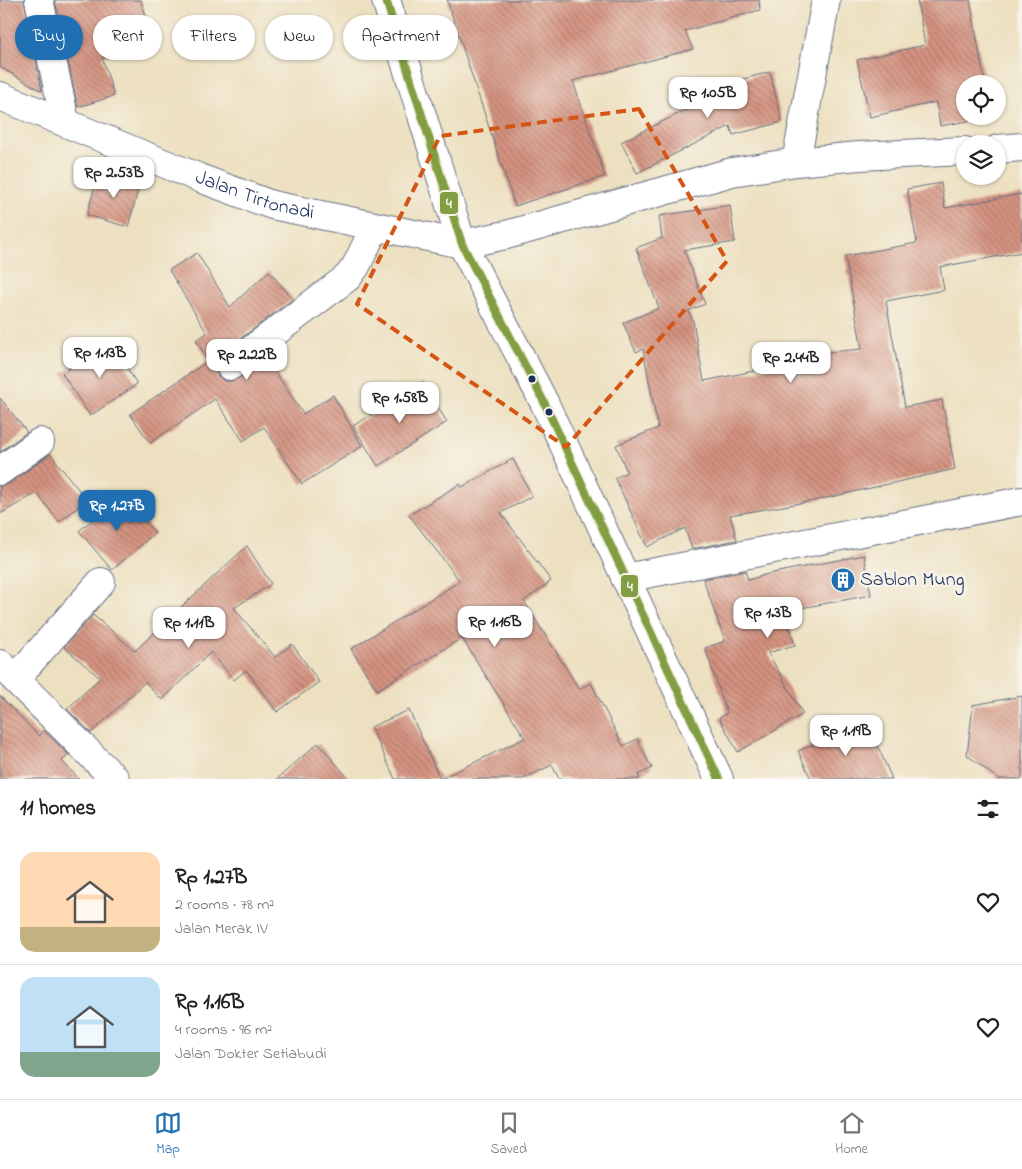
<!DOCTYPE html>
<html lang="en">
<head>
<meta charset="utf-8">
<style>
  :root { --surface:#fff; --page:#f6f6f6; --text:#202124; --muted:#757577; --line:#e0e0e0; --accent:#1f6fb2 }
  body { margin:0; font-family:"Indie Flower",sans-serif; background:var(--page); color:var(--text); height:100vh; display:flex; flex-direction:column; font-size:19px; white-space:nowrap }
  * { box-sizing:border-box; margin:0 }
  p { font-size:16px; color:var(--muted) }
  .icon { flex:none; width:28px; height:28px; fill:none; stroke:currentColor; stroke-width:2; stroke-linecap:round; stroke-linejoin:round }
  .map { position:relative; height:779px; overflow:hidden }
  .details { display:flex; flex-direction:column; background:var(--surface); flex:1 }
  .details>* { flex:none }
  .top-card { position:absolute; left:15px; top:15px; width:500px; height:45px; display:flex; gap:10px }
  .buttons { position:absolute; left:956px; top:75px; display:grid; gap:10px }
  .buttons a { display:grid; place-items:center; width:50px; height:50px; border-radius:50%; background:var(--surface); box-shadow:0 1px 4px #0004; font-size:25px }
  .price { position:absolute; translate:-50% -42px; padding:0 11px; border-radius:10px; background:#fff; color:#222; font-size:16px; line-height:32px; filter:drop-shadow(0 1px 2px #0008) }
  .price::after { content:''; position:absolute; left:50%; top:30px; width:15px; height:11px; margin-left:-8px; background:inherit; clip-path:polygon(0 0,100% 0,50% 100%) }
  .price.active { background:var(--accent); color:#fff }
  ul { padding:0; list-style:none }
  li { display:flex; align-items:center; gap:15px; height:125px; padding:0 20px }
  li+li { border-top:1px solid var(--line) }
  li span { display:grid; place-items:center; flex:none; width:140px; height:100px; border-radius:15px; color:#555 }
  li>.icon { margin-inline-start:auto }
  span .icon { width:60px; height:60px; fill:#fffc; stroke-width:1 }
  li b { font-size:21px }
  h2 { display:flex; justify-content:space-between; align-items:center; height:60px; padding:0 20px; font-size:21px }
  .tag { padding:0 18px; border-radius:22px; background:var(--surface); box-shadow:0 1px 4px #0004; font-size:18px; line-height:45px }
  .tag.active { background:var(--accent); color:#fff }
  .tabs { display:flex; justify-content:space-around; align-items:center; height:70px; border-top:1px solid var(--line); background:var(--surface); font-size:14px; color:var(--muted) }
  .tabs a { display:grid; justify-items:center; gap:2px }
  .tabs .active { color:var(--accent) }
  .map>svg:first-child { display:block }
  .building { fill:url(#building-back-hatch) }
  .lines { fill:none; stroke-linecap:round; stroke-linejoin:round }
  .minor-casing { stroke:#646d80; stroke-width:30 }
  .minor { stroke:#fff; stroke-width:28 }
  .bus-1-casing { stroke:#f7f3e8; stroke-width:11 }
  .bus-1 { stroke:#819e42; stroke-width:8 }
  .marked { fill:none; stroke:#d45514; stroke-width:4; stroke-dasharray:10 6; stroke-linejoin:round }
  .bus-dot { fill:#1b2f5e; stroke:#f7f3e8; stroke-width:2 }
  .labels { text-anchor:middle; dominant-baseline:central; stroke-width:5; stroke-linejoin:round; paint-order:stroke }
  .street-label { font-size:20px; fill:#1b2f5e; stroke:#f7f3e8 }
  .poi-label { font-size:20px; fill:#1b2f5e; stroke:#f7f3e8; text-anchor:start }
  .line-badge { stroke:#f7f3e8; stroke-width:2 }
  .badge-label { font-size:14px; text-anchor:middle; font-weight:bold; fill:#fff }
</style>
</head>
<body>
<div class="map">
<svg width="1022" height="779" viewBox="0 0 1022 779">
  <defs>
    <pattern id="building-back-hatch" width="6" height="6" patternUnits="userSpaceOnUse" patternTransform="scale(1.25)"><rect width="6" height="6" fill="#d59380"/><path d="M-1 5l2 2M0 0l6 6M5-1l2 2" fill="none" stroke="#ac786c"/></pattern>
  </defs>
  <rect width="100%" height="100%" fill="#f7f3e8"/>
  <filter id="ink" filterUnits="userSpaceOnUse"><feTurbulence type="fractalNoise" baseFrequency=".02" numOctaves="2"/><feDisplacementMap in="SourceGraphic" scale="10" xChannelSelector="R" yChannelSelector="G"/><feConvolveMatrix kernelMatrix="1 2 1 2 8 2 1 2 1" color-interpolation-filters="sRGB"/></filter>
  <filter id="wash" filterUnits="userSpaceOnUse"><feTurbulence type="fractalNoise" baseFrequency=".0096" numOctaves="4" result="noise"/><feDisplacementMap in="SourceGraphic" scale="20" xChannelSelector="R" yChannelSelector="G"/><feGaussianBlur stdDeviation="1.12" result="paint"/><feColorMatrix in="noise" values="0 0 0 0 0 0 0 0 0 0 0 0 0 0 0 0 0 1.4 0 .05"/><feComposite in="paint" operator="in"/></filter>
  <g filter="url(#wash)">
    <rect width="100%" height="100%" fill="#ede0c0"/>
    <g id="blocks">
      <g class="building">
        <polygon points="0,0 24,0 42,91 0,67"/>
        <polygon points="55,0 141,0 154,42 102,57 114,96 78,107"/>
        <polygon points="447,0 759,0 760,10 685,31 693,49 573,81 605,176 515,206"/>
        <polygon points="917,0 970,0 985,84 965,84 965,116 991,117 940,126 936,102 870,117 857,60 925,45"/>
        <polygon points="770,72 782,122 733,135 730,126 637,173 621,142 692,107 686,94"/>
        <polygon points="99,171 140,183 128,227 87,215"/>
        <polygon points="941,183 945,208 1022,194 1022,252 940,267 944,290 886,301 905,407 942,400 955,469 813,501 730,515 737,540 692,549 685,528 647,547 615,478 627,472 616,445 658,428 643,349 636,352 623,323 659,308 636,248 662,238 659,216 730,205 735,242 684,250 705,304 688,311 693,321 704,381 819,358 818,353 862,349 845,256 917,243 907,189"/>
        <polygon points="197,253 230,307 269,271 293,299 220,354 216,359 214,367 218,376 224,381 232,381 239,378 266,358 303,414 333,395 362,446 302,484 264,427 243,441 215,399 150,443 130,414 208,361 196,340 207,333 169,270"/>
        <polygon points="111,342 137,384 90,416 62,373"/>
        <polygon points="423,383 447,422 378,466 353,426"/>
        <polygon points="0,398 27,432 0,452"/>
        <polygon points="50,454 87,500 59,522 37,493 0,514 0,486 9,484"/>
        <polygon points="513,459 532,496 501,513 551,581 524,601 579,689 591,683 623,746 637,739 652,768 638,775 640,779 559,779 552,765 523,779 395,779 371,727 409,710 440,779 525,738 462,638 377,690 351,649 460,581 409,515 460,484 462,487"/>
        <polygon points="122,494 155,533 112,570 79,531"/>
        <polygon points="247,546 271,584 234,608 275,657 292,644 319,682 277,712 246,670 234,680 211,652 162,700 145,682 91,733 67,709 100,678 64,647 93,615 135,651 178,610"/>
        <polygon points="864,555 871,595 785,611 795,645 768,653 803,714 738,752 719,718 727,713 705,648 725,641 703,579 745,571 748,580 768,574"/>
        <polygon points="0,696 39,736 44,731 69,755 62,761 79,779 0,779"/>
        <polygon points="1022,696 1022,779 998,779 967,755 973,705"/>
        <polygon points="867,721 892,779 811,779 798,751"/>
        <polygon points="318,743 349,779 277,779"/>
      </g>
    </g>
  </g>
  <g filter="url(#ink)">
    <use href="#blocks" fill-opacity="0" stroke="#646d80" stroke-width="1"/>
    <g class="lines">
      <defs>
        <g id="minor">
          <polyline points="39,0 65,121"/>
          <polyline points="386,0 462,244 544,402 719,779"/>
          <path id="s1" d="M0,96l202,83 70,26 190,39 44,-9 226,-63 64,-10 63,-6 106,-5"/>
          <polyline points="998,149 1022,147"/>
          <polyline points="796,162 826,0"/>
          <polyline points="230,366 348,277 356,266 375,227"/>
          <polyline points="0,471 40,442"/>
          <polyline points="625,578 1022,501"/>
          <polyline points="0,664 115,779"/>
          <polyline points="16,678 101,582"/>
        </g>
      </defs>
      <use href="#minor" class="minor-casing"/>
      <use href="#minor" class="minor"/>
      <defs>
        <polyline id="bus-1" points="386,0 462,244 544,402 719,779"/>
      </defs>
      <use href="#bus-1" class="bus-1-casing"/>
      <use href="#bus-1" class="bus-1"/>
    </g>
  </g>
  <path class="marked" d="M639,109l88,152 -161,186 -209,-143 83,-168z"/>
  <defs>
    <symbol id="building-disc" viewBox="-11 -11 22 22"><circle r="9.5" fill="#1f6fb2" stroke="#f7f3e8"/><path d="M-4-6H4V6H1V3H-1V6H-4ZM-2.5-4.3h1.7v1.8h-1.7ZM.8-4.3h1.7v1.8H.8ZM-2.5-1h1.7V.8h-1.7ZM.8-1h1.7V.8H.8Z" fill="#fff"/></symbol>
  </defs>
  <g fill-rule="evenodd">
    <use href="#building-disc" x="829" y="566" width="28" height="28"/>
  </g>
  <g class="bus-dot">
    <circle cx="532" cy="379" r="4.5"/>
    <circle cx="549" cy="412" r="4.5"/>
  </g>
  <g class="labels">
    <g class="street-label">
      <text stroke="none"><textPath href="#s1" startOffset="274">Jalan Tirtonadi</textPath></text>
    </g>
    <g class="poi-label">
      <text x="860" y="580">Sablon Mung</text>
    </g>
  </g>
  <g class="line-badge">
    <rect x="439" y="191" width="20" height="24" rx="5" fill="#819e42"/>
    <rect x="620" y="574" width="19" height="24" rx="5" fill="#819e42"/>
  </g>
  <g class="badge-label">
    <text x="449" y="208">4</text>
    <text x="630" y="591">4</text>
  </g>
</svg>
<div class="buttons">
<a><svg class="icon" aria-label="locate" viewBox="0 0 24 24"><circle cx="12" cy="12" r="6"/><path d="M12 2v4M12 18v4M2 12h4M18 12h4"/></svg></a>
<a><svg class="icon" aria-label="layers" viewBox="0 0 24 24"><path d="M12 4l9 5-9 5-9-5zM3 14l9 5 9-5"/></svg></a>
</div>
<b class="price" style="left:708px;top:119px">Rp 1.05B</b>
<b class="price" style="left:114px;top:199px">Rp 2.53B</b>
<b class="price" style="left:100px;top:379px">Rp 1.13B</b>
<b class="price" style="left:247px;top:381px">Rp 2.22B</b>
<b class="price" style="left:791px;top:384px">Rp 2.44B</b>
<b class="price" style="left:400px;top:424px">Rp 1.58B</b>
<b class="price active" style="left:117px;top:532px">Rp 1.27B</b>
<b class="price" style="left:768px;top:639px">Rp 1.3B</b>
<b class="price" style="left:495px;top:648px">Rp 1.16B</b>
<b class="price" style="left:189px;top:649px">Rp 1.11B</b>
<b class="price" style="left:846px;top:757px">Rp 1.19B</b>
<div class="top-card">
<a class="tag active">Buy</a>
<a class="tag">Rent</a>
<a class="tag">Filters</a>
<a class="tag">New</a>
<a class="tag">Apartment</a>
</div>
</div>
<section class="details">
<h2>11 homes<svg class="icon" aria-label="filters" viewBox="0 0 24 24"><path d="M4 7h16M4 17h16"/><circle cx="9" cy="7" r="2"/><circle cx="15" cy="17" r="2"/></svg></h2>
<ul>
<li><span style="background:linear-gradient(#ffd9b3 75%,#c2b280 0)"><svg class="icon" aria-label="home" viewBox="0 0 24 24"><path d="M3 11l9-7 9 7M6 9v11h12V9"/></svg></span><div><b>Rp 1.27B</b><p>2 rooms · 78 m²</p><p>Jalan Merak IV</p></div><svg class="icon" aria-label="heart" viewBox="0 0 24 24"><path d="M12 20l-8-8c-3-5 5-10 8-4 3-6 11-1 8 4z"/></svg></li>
<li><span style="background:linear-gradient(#bfe0f5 75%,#7fa58c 0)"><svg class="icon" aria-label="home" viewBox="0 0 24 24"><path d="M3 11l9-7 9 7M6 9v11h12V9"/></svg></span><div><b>Rp 1.16B</b><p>4 rooms · 96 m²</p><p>Jalan Dokter Setiabudi</p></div><svg class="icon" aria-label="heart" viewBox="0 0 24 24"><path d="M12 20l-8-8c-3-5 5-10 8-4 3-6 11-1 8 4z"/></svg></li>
</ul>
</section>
<nav class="tabs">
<a class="active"><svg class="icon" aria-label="map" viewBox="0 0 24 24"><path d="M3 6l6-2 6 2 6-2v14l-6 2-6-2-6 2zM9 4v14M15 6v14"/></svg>Map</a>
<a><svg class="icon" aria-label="saved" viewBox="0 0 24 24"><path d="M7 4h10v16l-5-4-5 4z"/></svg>Saved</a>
<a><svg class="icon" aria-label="home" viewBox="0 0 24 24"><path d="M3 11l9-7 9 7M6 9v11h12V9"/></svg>Home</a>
</nav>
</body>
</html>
